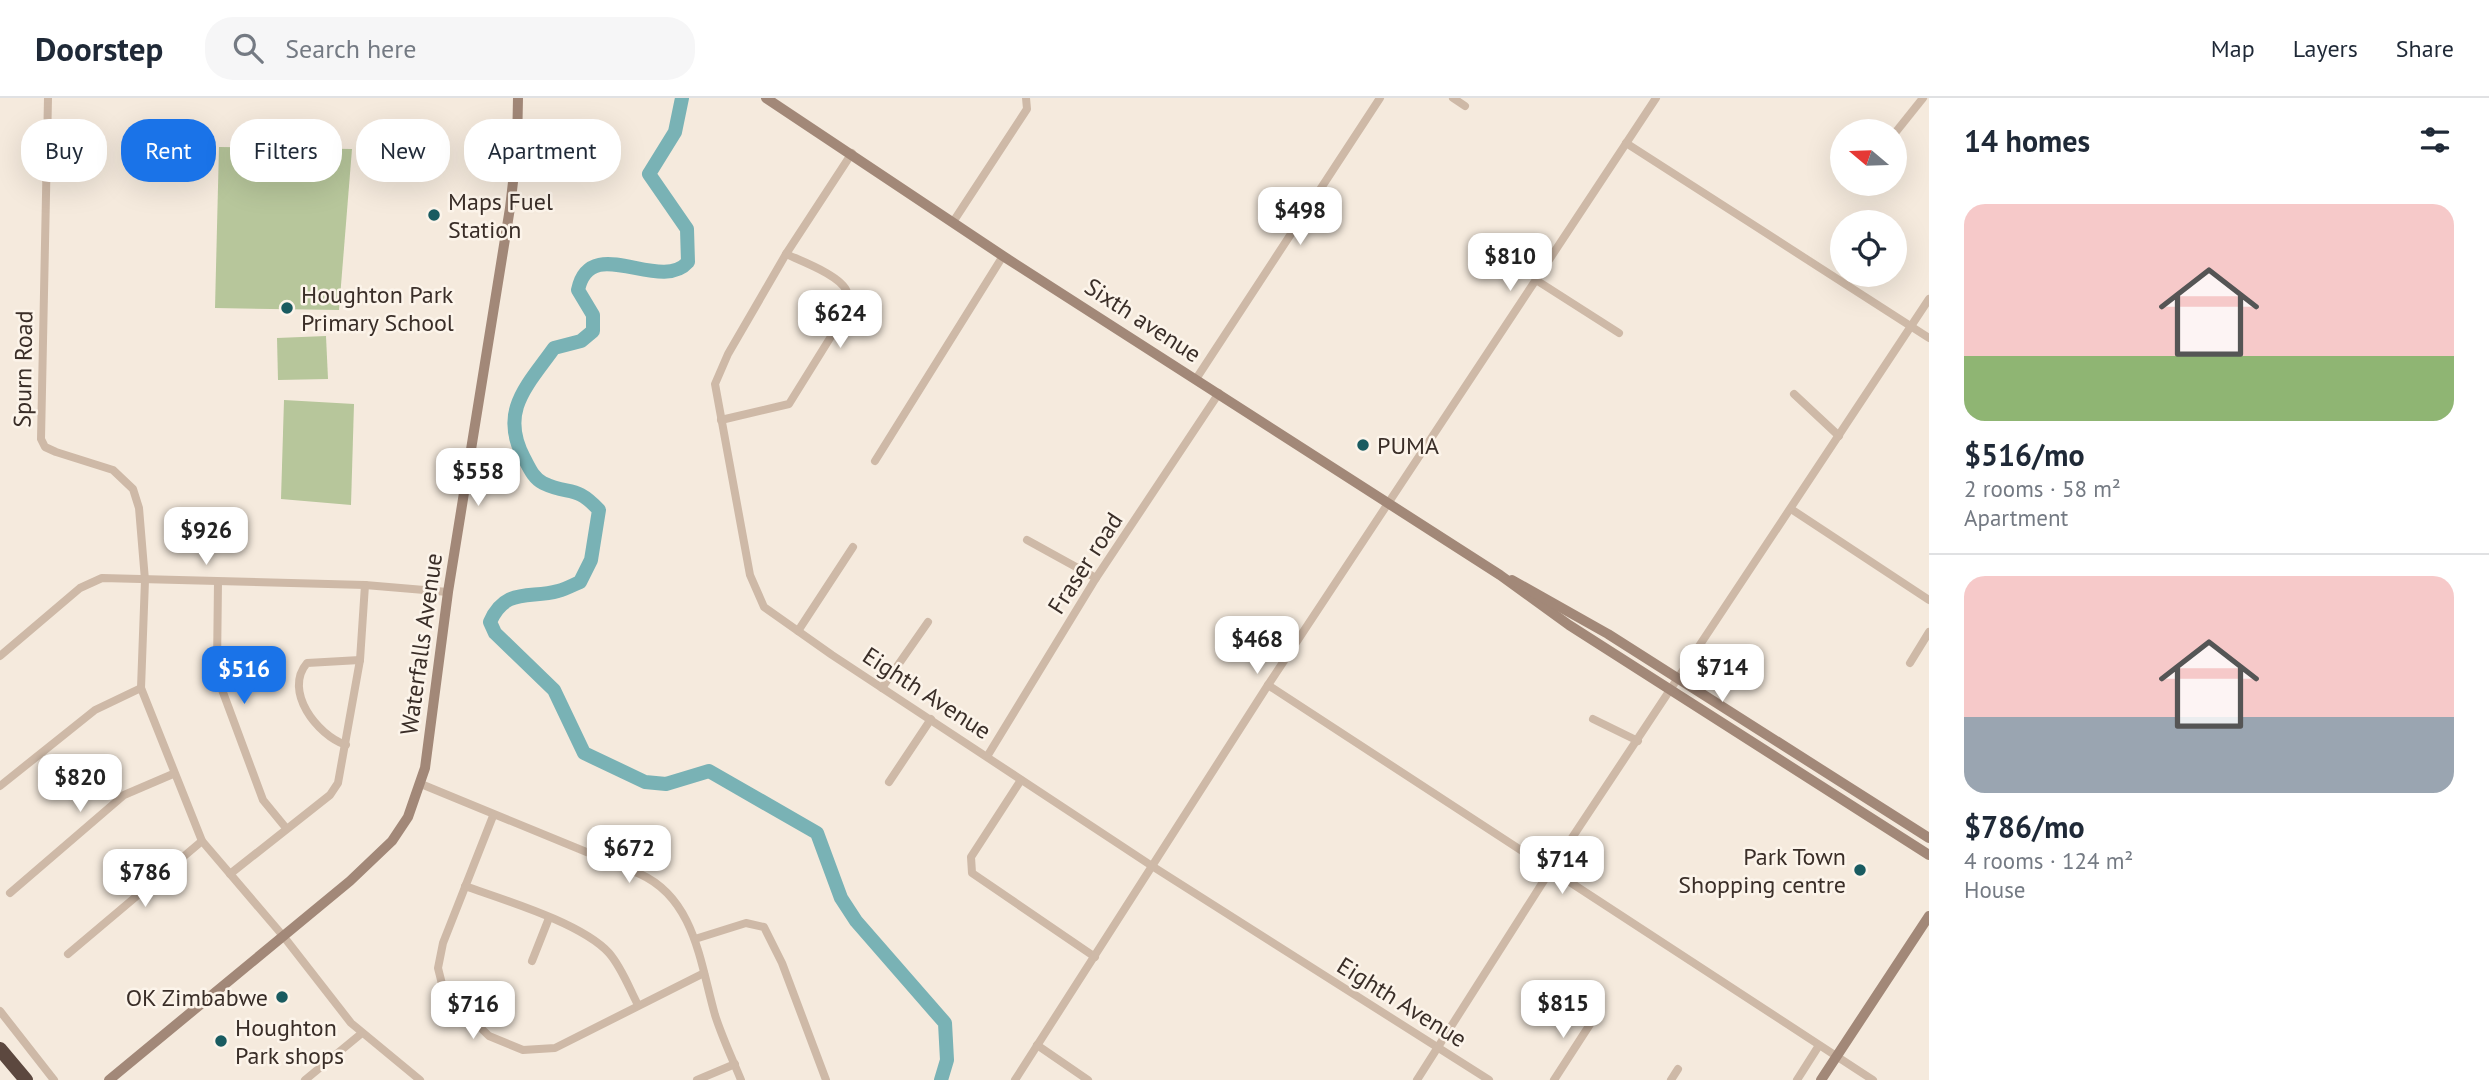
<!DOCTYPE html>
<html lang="en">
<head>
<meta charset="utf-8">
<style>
  :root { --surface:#fff; --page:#f6f6f7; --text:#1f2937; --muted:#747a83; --line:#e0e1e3; --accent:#1a73e8 }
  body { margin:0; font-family:"PT Sans",sans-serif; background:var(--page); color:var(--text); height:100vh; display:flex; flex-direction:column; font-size:26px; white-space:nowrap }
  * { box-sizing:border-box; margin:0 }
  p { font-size:23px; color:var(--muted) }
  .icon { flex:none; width:38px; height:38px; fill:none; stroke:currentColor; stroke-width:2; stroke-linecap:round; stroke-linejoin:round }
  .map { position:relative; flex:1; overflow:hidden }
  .side { display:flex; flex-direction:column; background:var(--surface); width:560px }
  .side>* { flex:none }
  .guide { position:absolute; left:21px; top:21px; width:665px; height:63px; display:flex; gap:14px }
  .needle { width:46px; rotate:289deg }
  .buttons { position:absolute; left:1830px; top:21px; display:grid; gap:14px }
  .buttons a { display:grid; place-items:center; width:77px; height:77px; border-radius:50%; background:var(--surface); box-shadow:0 7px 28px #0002; font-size:35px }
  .price { position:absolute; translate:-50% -60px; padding:0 16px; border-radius:14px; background:#fff; color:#222; font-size:23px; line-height:46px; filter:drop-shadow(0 2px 4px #0008) }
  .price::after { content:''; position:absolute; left:50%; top:42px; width:21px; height:16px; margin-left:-10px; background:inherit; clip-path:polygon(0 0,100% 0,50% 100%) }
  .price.active { background:var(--accent); color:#fff }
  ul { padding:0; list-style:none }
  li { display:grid; align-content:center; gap:14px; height:371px; padding:0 35px }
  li+li { border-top:2px solid var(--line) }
  li span { display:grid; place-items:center; height:217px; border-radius:21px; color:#555 }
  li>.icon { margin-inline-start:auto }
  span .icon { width:126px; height:126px; fill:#fffc; stroke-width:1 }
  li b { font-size:30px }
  h2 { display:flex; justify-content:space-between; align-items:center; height:84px; padding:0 35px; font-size:30px }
  .tag { padding:0 24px; border-radius:28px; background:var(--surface); box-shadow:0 7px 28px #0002; font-size:24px; line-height:63px }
  .tag.active { background:var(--accent); color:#fff }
  header { display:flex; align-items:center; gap:42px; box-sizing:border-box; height:98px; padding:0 35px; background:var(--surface); border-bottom:2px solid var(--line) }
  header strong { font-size:33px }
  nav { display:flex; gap:38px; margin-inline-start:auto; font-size:24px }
  .search { width:490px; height:63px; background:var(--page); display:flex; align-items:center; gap:18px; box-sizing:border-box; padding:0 24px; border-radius:28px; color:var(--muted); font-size:26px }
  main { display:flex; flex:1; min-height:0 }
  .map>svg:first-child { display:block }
  .green { fill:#b7c69b }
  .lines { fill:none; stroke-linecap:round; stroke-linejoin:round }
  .river { stroke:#79b2b5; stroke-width:14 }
  .street { stroke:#ceb9a7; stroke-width:8 }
  .secondary { stroke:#a28878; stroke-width:10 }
  .highway { stroke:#5c483f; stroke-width:14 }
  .poi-dot { fill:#195b60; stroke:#fcf4ea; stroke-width:2.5 }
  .labels { text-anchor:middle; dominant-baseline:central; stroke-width:5; stroke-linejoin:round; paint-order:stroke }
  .poi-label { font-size:24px; fill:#3a2e28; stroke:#fcf4ea; text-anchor:start }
  .street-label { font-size:24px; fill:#3a2e28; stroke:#fcf4ea }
</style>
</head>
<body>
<header>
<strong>Doorstep</strong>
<div class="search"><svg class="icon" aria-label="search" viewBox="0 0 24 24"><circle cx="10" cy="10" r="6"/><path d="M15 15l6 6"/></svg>Search here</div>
<nav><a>Map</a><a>Layers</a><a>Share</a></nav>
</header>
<main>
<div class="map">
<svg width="1929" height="982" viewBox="0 0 1929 982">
  <rect width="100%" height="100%" fill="#f5eadd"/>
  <g class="green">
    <polygon points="219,49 352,51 339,212 215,210"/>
    <polygon points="326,238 328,281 278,282 277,240"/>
    <polygon points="284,302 354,306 351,407 281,401"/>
  </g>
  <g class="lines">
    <path class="river" d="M682,0l-7,34 -26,42 38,55 1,33c-28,32 -98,-30 -110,28l15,25v16l-12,10 -27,7c-27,38 -55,63 -30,110 5,9 9,20 19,25 27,13 32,1 56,27l-8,50 -11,22c-7,3 -14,7 -22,9 -28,8 -53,-4 -68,31l5,11 59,57 30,63 61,29 21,2 43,-13 108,62 24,65 15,23 89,102 2,37 -6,20"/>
    <g class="street">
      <polyline points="48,0 41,341 45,349 56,354 113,372 133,391 139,410 145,482 141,590 202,743 284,839 351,925 420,982"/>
      <polyline points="1453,0 1465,8"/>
      <polyline points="1895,35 1923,0"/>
      <polyline points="1626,45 1929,240"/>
      <polyline points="852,55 786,156 728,256 715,286 750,477 764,509 832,557 1152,768 1489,982"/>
      <polyline points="953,124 1027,11 1026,0"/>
      <polyline points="1536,182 1619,235"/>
      <polyline points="1196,281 1380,0"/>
      <polyline points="1794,296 1839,338"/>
      <path d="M721,322l68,-16 56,-90c2,-7 4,-15 2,-22 -5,-16 -46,-31 -61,-38"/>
      <polyline points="875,363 1003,158"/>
      <polyline points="1791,411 1929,502"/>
      <polyline points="1027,442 1096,480"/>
      <polyline points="218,484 217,569 221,589 263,702 286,730"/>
      <polyline points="798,533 853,449"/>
      <polyline points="0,558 80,490 102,480 365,487 448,494"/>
      <polyline points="1910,565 1929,534"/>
      <polyline points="1268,587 1873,982"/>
      <polyline points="882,590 928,524"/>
      <polyline points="1593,621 1638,643"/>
      <path d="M346,647c-29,-10 -63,-54 -39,-82l53,-3"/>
      <polyline points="988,657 1096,480 1219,295"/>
      <polyline points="1021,682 971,759 972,775 1095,859"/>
      <polyline points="889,684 931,621"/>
      <path d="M421,686l219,90c55,25 60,89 75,141 7,22 17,43 26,65"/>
      <polyline points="0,688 95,612 141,590"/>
      <polyline points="493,718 443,845 438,870 444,894 489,938 523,952 555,950 704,875"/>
      <polyline points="230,776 330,697 338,685 360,562 365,487"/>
      <path d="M465,788c39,14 117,37 144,67 13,15 20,35 29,52"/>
      <polyline points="10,795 124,697 173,676"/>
      <polyline points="695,841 746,825 764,829 782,865 826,982"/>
      <polyline points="68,856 202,743"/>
      <polyline points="532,863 549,820"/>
      <polyline points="0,913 54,982"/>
      <polyline points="1037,947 1088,982"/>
      <polyline points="305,982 362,935"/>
      <polyline points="697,982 735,966"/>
      <polyline points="1015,982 1268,587 1656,0"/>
      <polyline points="1417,982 1550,773 1929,201"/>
      <polyline points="1554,982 1596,917"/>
      <polyline points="1671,982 1678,971"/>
      <polyline points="1797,982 1818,949"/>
    </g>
    <g class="secondary">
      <polyline points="766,0 1003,158 1500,477 1569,527 1929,757"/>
      <polyline points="1512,482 1608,536 1929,740"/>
      <polyline points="109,982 350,783 392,743 408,719 425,670 448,494 510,110 517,49 518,0"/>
      <polyline points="1821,982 1929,818"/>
    </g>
    <polyline class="highway" points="0,951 26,982"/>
  </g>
  <g class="poi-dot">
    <circle cx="434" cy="117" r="7"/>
    <circle cx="287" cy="210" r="7"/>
    <circle cx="1363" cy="347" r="7"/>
    <circle cx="1860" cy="772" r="7"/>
    <circle cx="282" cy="899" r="7"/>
    <circle cx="221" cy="943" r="7"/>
  </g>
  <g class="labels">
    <g class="poi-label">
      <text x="448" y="103">Maps Fuel<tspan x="448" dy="28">Station</tspan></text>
      <text x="301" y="196">Houghton Park<tspan x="301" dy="28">Primary School</tspan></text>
      <text x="1377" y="347">PUMA</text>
      <text x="1846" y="758" text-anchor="end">Park Town<tspan x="1846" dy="28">Shopping centre</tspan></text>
      <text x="268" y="899" text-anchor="end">OK Zimbabwe</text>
      <text x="235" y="929">Houghton<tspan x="235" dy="28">Park shops</tspan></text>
    </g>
    <g class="street-label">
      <text transform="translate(1143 222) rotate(33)">Sixth avenue</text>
      <text transform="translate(23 271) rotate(-89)">Spurn Road</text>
      <text transform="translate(1085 465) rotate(-57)">Fraser road</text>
      <text transform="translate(421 546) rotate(-82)">Waterfalls Avenue</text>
      <text transform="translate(927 595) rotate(33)">Eighth Avenue</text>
      <text transform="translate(1402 904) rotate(32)">Eighth Avenue</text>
    </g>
  </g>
</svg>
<div class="buttons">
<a><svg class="needle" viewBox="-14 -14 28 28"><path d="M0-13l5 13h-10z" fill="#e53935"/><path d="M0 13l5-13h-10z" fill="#747a83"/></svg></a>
<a><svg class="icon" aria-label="locate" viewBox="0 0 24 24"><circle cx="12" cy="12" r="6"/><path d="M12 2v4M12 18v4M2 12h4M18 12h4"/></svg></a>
</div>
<b class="price" style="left:1300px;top:149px">$498</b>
<b class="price" style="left:1510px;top:195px">$810</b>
<b class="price" style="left:840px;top:252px">$624</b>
<b class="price" style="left:478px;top:410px">$558</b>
<b class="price" style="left:206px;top:469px">$926</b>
<b class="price" style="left:1257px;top:578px">$468</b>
<b class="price" style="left:1722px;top:606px">$714</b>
<b class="price active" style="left:244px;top:608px">$516</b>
<b class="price" style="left:80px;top:716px">$820</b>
<b class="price" style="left:629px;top:787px">$672</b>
<b class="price" style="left:1562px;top:798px">$714</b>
<b class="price" style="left:145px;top:811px">$786</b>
<b class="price" style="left:1563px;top:942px">$815</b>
<b class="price" style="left:473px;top:943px">$716</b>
<div class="guide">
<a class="tag">Buy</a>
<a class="tag active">Rent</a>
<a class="tag">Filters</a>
<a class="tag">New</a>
<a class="tag">Apartment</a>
</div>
</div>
<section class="side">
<h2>14 homes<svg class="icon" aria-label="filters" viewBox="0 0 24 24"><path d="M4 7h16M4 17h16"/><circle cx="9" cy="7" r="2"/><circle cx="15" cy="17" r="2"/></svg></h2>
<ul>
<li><span style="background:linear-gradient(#f6c9c9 70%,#8fb573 0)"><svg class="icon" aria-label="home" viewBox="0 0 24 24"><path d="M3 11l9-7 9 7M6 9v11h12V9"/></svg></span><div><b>$516/mo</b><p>2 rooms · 58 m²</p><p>Apartment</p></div></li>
<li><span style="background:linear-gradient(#f6c9c9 65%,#9aa5b1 0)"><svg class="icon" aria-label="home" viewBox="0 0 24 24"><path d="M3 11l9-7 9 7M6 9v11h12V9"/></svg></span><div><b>$786/mo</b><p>4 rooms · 124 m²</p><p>House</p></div></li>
</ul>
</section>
</main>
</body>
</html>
